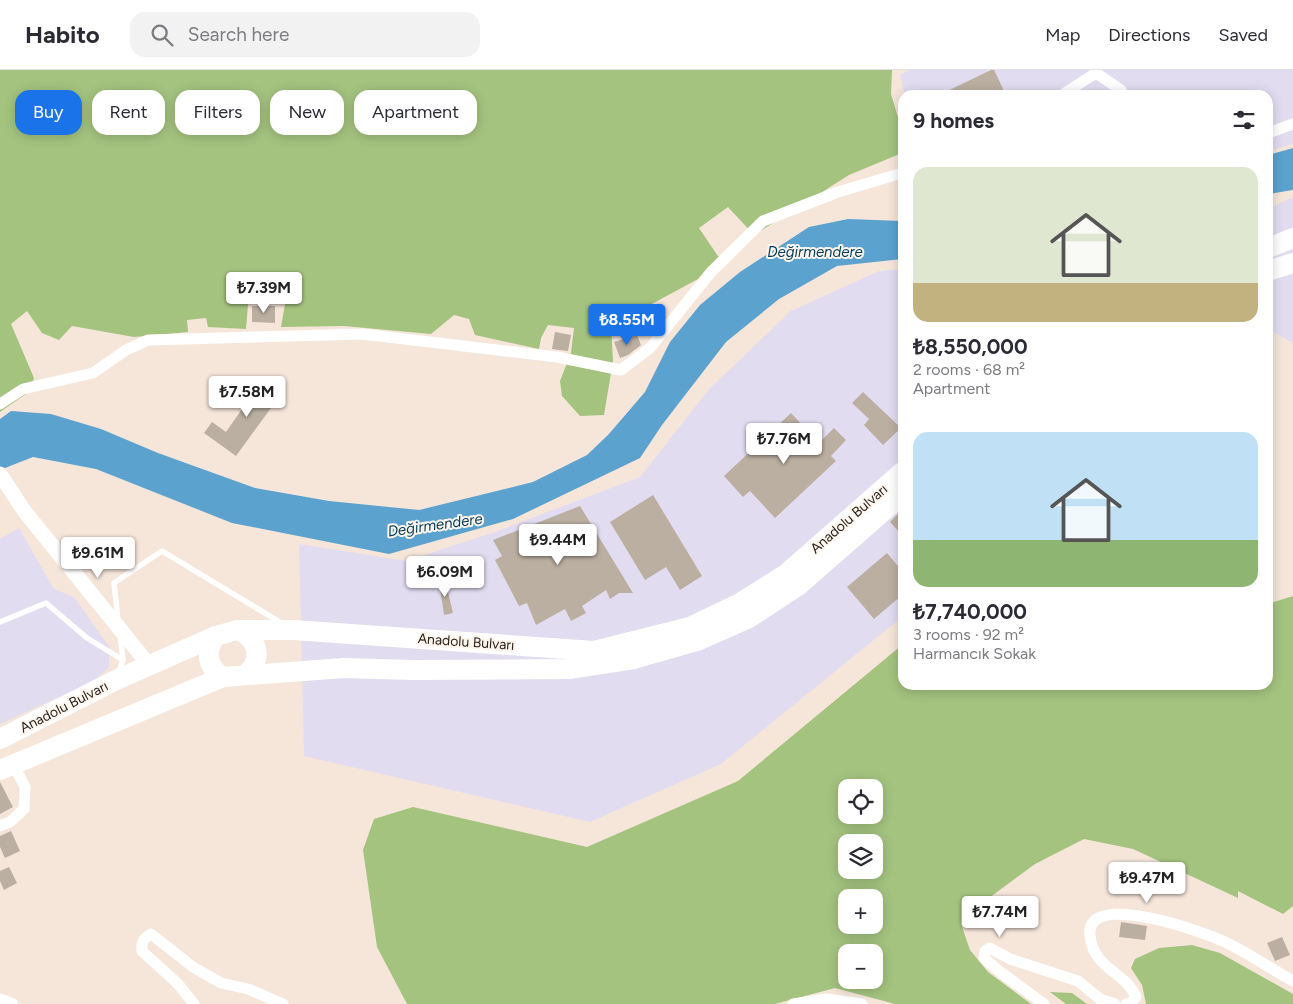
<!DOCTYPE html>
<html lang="en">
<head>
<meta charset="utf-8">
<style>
  :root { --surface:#fff; --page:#f2f2f3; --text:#2b2b33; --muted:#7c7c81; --line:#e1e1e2; --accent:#1a73e8 }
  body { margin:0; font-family:Figtree,sans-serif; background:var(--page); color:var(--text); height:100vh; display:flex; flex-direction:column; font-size:19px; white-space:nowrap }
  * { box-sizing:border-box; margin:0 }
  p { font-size:16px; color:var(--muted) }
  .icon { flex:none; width:28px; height:28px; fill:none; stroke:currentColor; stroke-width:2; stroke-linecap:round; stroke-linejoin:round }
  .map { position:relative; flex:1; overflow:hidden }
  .sheet { position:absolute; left:898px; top:20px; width:375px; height:600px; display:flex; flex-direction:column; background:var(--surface); border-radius:15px; box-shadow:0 2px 12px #0003 }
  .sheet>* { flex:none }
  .guide { position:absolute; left:15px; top:20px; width:475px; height:45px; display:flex; gap:10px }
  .controls { position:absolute; left:838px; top:709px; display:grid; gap:10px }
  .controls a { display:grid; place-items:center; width:45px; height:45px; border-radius:10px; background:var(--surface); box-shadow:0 2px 12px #0003; font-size:25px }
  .price { position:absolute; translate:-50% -42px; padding:0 11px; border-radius:5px; background:#fff; color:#222; font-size:16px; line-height:32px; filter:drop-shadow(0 1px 2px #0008) }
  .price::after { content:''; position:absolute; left:50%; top:30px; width:15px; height:11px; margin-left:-8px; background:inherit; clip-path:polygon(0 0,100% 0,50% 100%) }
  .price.selected { background:var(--accent); color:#fff }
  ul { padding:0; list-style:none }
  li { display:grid; align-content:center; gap:10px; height:265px; padding:0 15px }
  li span { display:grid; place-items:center; height:155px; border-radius:15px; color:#555 }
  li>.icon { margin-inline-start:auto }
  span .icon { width:90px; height:90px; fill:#fffc; stroke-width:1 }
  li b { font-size:21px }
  h2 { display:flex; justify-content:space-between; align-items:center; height:60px; padding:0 15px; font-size:21px }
  .pill { padding:0 18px; border-radius:15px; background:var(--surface); box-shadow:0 2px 12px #0003; font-size:18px; line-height:45px }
  .pill.selected { background:var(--accent); color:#fff }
  header { display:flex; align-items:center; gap:30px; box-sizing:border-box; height:70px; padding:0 25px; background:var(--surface); border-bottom:1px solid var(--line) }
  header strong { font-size:24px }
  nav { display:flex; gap:28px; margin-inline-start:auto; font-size:18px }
  .search { width:350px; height:45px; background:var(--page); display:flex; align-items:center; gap:12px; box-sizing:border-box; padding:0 18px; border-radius:15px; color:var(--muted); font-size:19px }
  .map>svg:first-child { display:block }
  .industrial { fill:#e2dcf1 }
  .forest { fill:#a4c37f; fill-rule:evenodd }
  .water { fill:#5ba2cf }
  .building { fill:#bbafa1 }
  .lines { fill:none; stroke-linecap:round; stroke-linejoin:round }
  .lane { stroke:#fff; stroke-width:5.5 }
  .street { stroke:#fff; stroke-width:11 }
  .secondary { stroke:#fff; stroke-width:15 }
  .highway { stroke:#fff; stroke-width:20 }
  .labels { text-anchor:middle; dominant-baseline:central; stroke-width:4; stroke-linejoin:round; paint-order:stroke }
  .street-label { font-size:14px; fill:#251f1b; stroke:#fef5ed }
  .water-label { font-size:15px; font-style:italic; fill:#003b59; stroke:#fef5ed }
</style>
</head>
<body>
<header>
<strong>Habito</strong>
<div class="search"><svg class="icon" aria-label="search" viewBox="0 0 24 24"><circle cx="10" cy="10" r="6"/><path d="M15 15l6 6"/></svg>Search here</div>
<nav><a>Map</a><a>Directions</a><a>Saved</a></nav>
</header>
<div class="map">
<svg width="1293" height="934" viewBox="0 0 1293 934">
  <rect width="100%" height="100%" fill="#f6e6da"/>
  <g class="industrial">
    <polygon points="909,0 1293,0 1293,74 1268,81 1268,25 905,25 900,5"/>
    <polygon points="1293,127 1293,273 1268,259 1268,139"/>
    <polygon points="902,199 902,547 721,694 590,752 304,686 299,474 406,491 495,462 640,407 710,318 791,241 879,201"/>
    <polygon points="19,458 54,519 74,527 110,578 109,597 94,611 0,654 0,469"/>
  </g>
  <g class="forest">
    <polygon points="0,0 892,0 891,24 902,61 902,83 849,105 754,165 728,137 699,158 724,195 611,256 613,291 604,345 580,346 562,326 560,311 571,283 574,258 548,255 541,268 539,279 475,265 469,249 454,245 431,264 344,256 281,257 287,223 249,223 246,259 208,257 206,248 187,250 188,262 134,267 72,256 59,270 42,263 27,241 11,254 34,308 29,322 0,342"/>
    <path d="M1293,526v310l-10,8 -45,-23v7l-105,-49 -49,-10 -49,25 -61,45 -13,15 9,26 18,22 43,32h-136l-60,-16 -60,16h-368l-30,-57 -14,-97 11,-31 39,-12 174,40 151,-66 164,-136v40h366v-81zM846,718h28v27h-28zM846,772h28v28h-28zM846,828h28v27h-28zM846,882h28v28h-28z"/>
    <polygon points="1192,875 1220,883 1293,924 1293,934 1146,934 1142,915 1131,898 1135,889 1159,878"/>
    <polygon points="1050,922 1072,923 1087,934 1066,934"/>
  </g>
  <g class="water">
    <polygon points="1293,78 1293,120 1268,124 1268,85"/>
    <polygon points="848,149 902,151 902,189 837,196 779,229 726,272 662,355 640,388 513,449 389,484 232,453 96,399 33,387 5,398 0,408 0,349 11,341 51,344 101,359 158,383 255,418 329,431 419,440 533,412 587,385 608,365 645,322 670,272 700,235 740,202 809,157"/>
  </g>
  <g class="building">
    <polygon points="991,0 994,0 1006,25 939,25"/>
    <polygon points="252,236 275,236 275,253 252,252"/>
    <polygon points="555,262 571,265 568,281 552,279"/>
    <polygon points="637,265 641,275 628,285 620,288 614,272"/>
    <polygon points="265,306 284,320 236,386 204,363 212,352 226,362"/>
    <polygon points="863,322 901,358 883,375 864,355 869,349 852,333"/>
    <polygon points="791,343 819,373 834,358 846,370 831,386 836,391 775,448 750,421 743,427 724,406"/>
    <polygon points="653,425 702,506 680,520 666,497 645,510 610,452"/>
    <polygon points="580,436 633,523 619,523 610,529 606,520 582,536 586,543 571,551 565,539 536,555 527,533 519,536 495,490 502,486 493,470"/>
    <polygon points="902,440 902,465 890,452"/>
    <polygon points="887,483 902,501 902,525 874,549 847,517"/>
    <polygon points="445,509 453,543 444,545 439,511"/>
    <polygon points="0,712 13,737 0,744"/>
    <polygon points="11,761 20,781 5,788 0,777 0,766"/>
    <polygon points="9,797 17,813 4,820 0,811 0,801"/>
    <polygon points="1121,852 1147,856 1145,870 1119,867"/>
    <polygon points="1282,867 1290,885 1275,891 1267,873"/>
  </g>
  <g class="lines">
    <g class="lane">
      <polyline points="118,550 114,513 162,481 283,554"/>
      <polyline points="0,552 46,533 87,568 123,590"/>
      <polyline points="118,604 123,590 120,564"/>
    </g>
    <g class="street">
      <polyline points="1062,25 1096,3 1121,20 1120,25"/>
      <polyline points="1268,63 1293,54"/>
      <polyline points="0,334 23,319 93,303 126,280 148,270 362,264 557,287 621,300 650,278 711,202 763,151 838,122 902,103"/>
      <polyline points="0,756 10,752 24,739 25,717 13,694"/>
      <polyline points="0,929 13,934"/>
      <path d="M194,934l-16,-20 -36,-33c-1,-9 2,-13 9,-17l42,33 28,16 27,6 35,15"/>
      <polyline points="793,934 826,929 862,934"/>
      <polyline points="1044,934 999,901 984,888 985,881 990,878 1010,889 1078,911 1100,929 1115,934"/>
      <path d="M1126,934l5,-1 5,-6c-11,-26 -42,-27 -46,-61 -7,-48 118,-3 137,7 23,11 44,26 66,38"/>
    </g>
    <polyline class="secondary" points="0,404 25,442 149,595"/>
    <g class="highway">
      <polyline points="1268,178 1293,168"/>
      <polyline points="1268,201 1293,193"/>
      <path d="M237,560c22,8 26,29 9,45"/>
      <path d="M216,566c-12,15 -9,31 7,41"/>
      <polyline points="0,669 116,610 216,566 237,560 293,560 594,581 690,557 740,533 786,504 902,402"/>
      <polyline points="0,700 223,607 343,598 414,600 569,599 634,589 697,571 749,548 798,516 902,425"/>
    </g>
  </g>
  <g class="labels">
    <g class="street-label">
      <text transform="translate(849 449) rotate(-41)">Anadolu Bulvarı</text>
      <text transform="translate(466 572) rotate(4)">Anadolu Bulvarı</text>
      <text transform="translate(64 637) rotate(-27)">Anadolu Bulvarı</text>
    </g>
    <g class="water-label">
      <text x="815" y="182">Değirmendere</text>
      <text transform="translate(435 455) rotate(-8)">Değirmendere</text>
    </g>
  </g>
</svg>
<div class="controls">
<a><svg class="icon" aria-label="locate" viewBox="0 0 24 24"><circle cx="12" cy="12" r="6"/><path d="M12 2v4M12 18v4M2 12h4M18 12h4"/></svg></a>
<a><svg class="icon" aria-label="layers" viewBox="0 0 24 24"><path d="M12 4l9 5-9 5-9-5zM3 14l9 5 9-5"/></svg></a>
<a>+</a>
<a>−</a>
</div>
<b class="price" style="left:264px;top:244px">₺7.39M</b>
<b class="price selected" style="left:627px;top:276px">₺8.55M</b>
<b class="price" style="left:247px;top:348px">₺7.58M</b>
<b class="price" style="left:784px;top:395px">₺7.76M</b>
<b class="price" style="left:558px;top:496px">₺9.44M</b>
<b class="price" style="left:98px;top:509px">₺9.61M</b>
<b class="price" style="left:445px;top:528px">₺6.09M</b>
<b class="price" style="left:1147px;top:834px">₺9.47M</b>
<b class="price" style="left:1000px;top:868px">₺7.74M</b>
<div class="guide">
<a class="pill selected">Buy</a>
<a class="pill">Rent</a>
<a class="pill">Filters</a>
<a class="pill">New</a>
<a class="pill">Apartment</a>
</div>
<section class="sheet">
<h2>9 homes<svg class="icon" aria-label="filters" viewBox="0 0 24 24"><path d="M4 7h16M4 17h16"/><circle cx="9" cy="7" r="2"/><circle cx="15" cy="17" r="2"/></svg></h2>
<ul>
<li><span style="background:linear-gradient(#dfe7d0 75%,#c2b280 0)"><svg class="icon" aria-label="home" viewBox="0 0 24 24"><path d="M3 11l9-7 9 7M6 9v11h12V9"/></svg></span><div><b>₺8,550,000</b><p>2 rooms · 68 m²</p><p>Apartment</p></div></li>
<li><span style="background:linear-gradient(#bfe0f5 70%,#8fb573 0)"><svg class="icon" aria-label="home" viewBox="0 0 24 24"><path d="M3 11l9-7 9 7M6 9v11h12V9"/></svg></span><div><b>₺7,740,000</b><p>3 rooms · 92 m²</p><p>Harmancık Sokak</p></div></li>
</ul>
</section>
</div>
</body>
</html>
